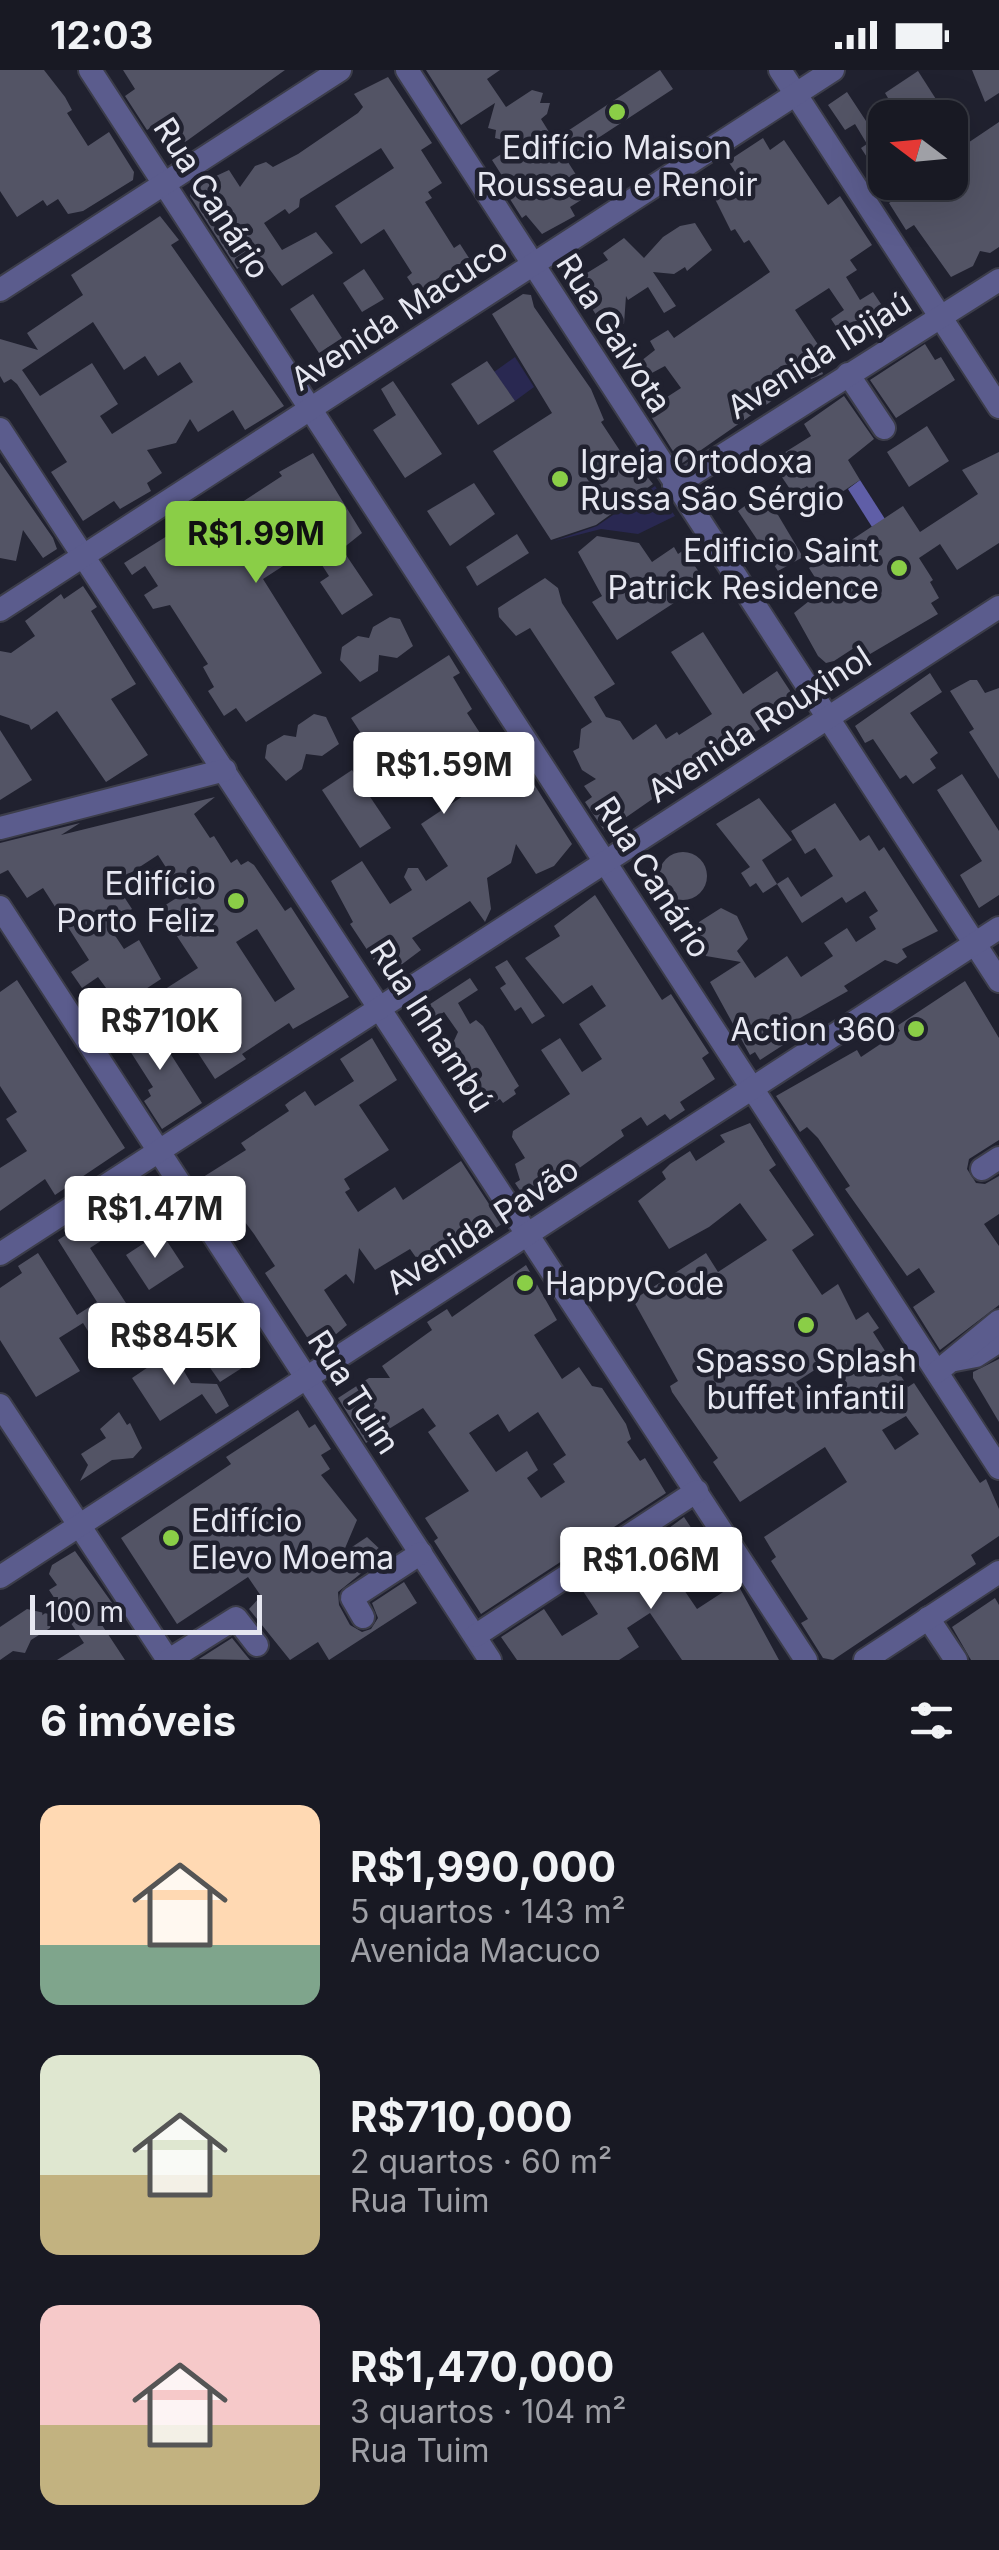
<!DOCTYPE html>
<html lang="pt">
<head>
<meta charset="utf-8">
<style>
  :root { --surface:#181923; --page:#21222b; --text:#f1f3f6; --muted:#9fa0a6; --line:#363841; --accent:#8ace47 }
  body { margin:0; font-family:Inter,sans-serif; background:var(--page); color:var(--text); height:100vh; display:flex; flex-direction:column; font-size:38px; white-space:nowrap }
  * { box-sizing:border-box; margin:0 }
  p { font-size:32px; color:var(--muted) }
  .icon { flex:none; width:55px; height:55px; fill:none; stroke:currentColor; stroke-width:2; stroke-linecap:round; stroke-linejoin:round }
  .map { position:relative; height:1590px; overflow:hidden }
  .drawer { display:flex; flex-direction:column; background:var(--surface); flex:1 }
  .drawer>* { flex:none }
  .needle { width:65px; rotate:286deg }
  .controls { position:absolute; left:868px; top:30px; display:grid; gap:20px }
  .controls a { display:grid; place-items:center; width:100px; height:100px; border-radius:20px; background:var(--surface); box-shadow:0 10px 40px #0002,0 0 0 2px var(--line); font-size:50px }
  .scale { position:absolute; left:30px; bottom:25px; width:232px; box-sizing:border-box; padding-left:10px; border:5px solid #e6e7f1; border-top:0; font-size:28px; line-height:35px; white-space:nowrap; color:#e6e7f1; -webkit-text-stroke:8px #20212f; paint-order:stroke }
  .price { position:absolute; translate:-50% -85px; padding:0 22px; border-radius:10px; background:#fff; color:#222; font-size:32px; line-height:65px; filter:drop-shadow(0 2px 5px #0008) }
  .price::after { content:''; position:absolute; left:50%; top:60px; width:30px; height:22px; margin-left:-15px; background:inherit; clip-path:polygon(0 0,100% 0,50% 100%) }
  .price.selected { background:var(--accent); color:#111 }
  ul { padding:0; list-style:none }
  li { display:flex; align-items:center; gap:30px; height:250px; padding:0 40px }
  li span { display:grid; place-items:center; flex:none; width:280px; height:200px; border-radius:20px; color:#555 }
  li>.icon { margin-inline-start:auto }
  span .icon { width:120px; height:120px; fill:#fffc; stroke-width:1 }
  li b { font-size:42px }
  h2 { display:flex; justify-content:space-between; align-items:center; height:120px; padding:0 40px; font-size:42px }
  .status { display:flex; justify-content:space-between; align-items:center; height:70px; padding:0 50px; background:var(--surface); direction:ltr }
  .status svg { height:28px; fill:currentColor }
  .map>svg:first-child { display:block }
  .green { fill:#292851 }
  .water { fill:#5f5ea7 }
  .building { fill:#535465; fill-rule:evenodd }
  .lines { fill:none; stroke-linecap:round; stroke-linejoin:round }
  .minor-casing { stroke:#3c3d4a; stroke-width:26 }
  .minor { stroke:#5b5c8d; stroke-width:22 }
  .poi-dot { fill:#8ace47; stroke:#20212f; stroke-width:4 }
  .labels { text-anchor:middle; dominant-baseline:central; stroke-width:9; stroke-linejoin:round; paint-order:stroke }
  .poi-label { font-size:32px; fill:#e6e7f1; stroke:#20212f; text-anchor:start }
  .street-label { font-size:32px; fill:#e6e7f1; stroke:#20212f }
</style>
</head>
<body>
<div class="status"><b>12:03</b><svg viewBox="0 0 49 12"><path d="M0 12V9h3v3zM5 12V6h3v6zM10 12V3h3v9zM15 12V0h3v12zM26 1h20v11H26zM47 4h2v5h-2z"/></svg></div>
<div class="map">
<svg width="999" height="1590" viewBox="0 0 999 1590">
  <rect width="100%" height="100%" fill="#20212f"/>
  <g class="green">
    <polygon points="515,287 534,317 515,331 494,302"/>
    <polygon points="655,416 675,446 638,464 601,459 554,471 597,456"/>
    <polygon points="208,430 230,462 214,473 192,440"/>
  </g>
  <polygon class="water" points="860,410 885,449 872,457 848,419"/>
  <g class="building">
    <polygon points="0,0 44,0 65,27 72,40 67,43 88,76 109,62 134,102 133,110 83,141 68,144 58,129 47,136 43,130 17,147 0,121"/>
    <polygon points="123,0 285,0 170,83 153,56 147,60 125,26 135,19"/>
    <polygon points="426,0 500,0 487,9 506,37 532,20 543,23 540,33 550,33 547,44 541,49 554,70 660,0 673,19 566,89 589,125 570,137 575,146 542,164 526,145 522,148 508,126 513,123 492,90 517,74 495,68 496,60 488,58 495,33 461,55"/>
    <polygon points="972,0 999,0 999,23 985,32"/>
    <polygon points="918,1 948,48 900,48 885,23"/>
    <polygon points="388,7 432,73 421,80 442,113 428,122 432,128 425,132 454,178 460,174 469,188 417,222 407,207 412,203 384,159 361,174 335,136 394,98 381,78 300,129 299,137 289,144 285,139 264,153 282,180 316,162 333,183 282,216 259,185 237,199 190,126 192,117 229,100 240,117 255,96 266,92 273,97 298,84 358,43 363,37 354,24"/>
    <polygon points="847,22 885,80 885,115 861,78 867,74 855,54 845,60 828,35"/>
    <polygon points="999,52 999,177 990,183 980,181 973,196 951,207 914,155 906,160 889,133 921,112 950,112 950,85"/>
    <polygon points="763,68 770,80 784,70 828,135 840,126 872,175 850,190 857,200 846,207 860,230 873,222 883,237 870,245 877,256 861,267 853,256 841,264 831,249 844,240 829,218 795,240 823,282 818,291 823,304 811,309 809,305 681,394 647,340 681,318 665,296 650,304 641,291 655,280 650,271 668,260 674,268 770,202 749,170 744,173 735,159 731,161 712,123 738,106 728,91"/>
    <path d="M160,146l19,24 -8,5 113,161 -39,24 -12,-20 -35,22 -8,-13 -14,24 -29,7 15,23 -15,10 4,8 -31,18 -6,-8 -31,20 -32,-49 16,-10 -50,-78 -6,-5 -7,4 -4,-7v-37l38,11 -11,-17 56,-38 -12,-20zM93,252l31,48 21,-14 13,20 22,-14 13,20 -81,52 -12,-18 18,-12 -26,-41 -52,33 -18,-26z"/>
    <polygon points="695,153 712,180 687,201 685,197 674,204 653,202 676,236 664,243 648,217 628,230 626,226 624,254 614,252 604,257 574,211 608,190 603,183 624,168 644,188 663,167 680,156"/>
    <polygon points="364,199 384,229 362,242 343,213"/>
    <polygon points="313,224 342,268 319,283 290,239"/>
    <polygon points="523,224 531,225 534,237 591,319 604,350 601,352 630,396 636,393 653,414 596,455 551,470 493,381 552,343 492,244"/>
    <polygon points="925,274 935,290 941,287 955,310 896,348 870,310"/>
    <polygon points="487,291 515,331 478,355 451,314"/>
    <polygon points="393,311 442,384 405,408 373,360 396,345 381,319"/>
    <polygon points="844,326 874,369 848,390 860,410 821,436 807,416 794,425 771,391 811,366 804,354"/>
    <polygon points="927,356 949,391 909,417 887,382"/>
    <polygon points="999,382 999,473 957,500 940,474 919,488 933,510 930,512 939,528 931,533 938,544 865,587 857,576 834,591 826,593 818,586 794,543 823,520 809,498 903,436 920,462 978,424 962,400"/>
    <polygon points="313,383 362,463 342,479 373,525 342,545 320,512 329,506 311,478 263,509 322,603 246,652 236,638 224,646 208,621 214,617 203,597 208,594 170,535 153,539 144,525 158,516 145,496 132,505 124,493 183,456 178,448 190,440 213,476 245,455 233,438 282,406 279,402"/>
    <polygon points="0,392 53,468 57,479 43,488 23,460 16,491 0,488"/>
    <polygon points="474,413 495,444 450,476 427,441"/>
    <polygon points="757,427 778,445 803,487 778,501 738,441"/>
    <polygon points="517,464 529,483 477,516 466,497"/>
    <polygon points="597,466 639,473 652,492 674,477 678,484 684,480 701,505 695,509 700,516 617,570 592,532 602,526 578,482"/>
    <polygon points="545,508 558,518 562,533 615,614 594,627 606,647 620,651 633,670 656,654 666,669 677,662 679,665 712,644 671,582 703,562 743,624 777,601 800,636 798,644 789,650 785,644 707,691 605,762 585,732 592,727 584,716 596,709 582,700 573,681 579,678 581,659 592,652 530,558 516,566 499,547 498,538"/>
    <polygon points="83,516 97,537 91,541 136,614 111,629 148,685 106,712 57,641 31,660 29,655 0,645 0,581 11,583 35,566 25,551 61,524 64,529"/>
    <polygon points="390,547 400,549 413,576 397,588 379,585 378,601 360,612 340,590 342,577 358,566 369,568 373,557"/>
    <polygon points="449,585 460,603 453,607 472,639 467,643 480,663 474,667 511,725 532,711 572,774 554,796 536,804 516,774 511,793 487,808 491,839 485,852 470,831 412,868 421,880 385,907 350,854 353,852 331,811 362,791 390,834 412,820 404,807 408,798 418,798 426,811 448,796 421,754 466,724 444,687 397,718 351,648"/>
    <polygon points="930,603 942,622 910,643 938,683 930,689 936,698 913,714 906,705 900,709 873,669 865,673 855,656"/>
    <polygon points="970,610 977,610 985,623 999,618 999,709 969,662 974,659 950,621"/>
    <polygon points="314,644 326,647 339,674 322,686 306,684 302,699 286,711 265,688 267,675 284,665 296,667 298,655"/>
    <polygon points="0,660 32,710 0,730"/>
    <polygon points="352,700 391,758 360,778 322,720"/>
    <polygon points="962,704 999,761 999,825 979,838 960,805 982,791 937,720"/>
    <path d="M215,727l-21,17 16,24 4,-2 17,27 6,-4 4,6 7,-4 6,4 31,46 6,-4 58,90 -56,32 -4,-6 -47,31 4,5 -31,20 -56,-86 39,-25 -39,-59 24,-15 -25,-39 -43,28 17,26 -24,16 16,24 15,-9 22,39 -38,25 -6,-1 -19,-26 -16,11 -11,-16 18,-12 -46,-72 -16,10 -19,-28 -8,4v-31l80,-20 -19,12zM257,859l38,60 -20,13 -39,-60z"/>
    <polygon points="759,728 792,770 762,790 777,814 763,823 756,813 750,817 741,803 750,797 716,754"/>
    <polygon points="835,733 860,771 869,765 879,781 884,777 938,861 902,879 907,887 897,894 885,890 844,916 848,921 786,956 794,968 760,990 755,982 750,985 710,912 741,892 706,886 696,869 699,852 721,838 737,846 748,869 737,881 755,908 787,886 801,907 833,886 824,873 847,858 856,872 876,859 869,847 878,841 865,821 846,833 842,827 802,853 777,814 788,807 801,827 833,806 815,778 805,784 791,761"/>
    <circle cx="683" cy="806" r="24"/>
    <polygon points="595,825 662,930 671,924 709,983 702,988 715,1009 680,1032 685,1040 670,1050 665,1044 647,1056 641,1047 621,1060 624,1066 529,1134 515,1113 520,1110 515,1094 525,1088 512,1067 513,1061 570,1024 541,980 560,968 582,1002 602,989 579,954 606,936 592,915 563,934 525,888 560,866 554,856"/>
    <polygon points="507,890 545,946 532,954 521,937 515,941 500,918 506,914 495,897"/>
    <polygon points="470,908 478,920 458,933 470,954 476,950 483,956 519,1016 514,1020 516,1024 503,1033 500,1029 495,1032 491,1027 479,1027 457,1007 453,988 458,984 452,975 458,962 444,942 429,952 421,940"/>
    <polygon points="17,910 125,1078 55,1125 45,1109 0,1141 0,1098 27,1081 6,1049 17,1042 0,1016 0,922"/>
    <polygon points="965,911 999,968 999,1070 969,1089 967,1099 976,1113 985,1114 999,1106 999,1144 984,1154 999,1176 999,1235 940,1280 913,1237 935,1222 919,1198 907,1206 845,1119 850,1116 818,1068 807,1057 800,1062 776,1026 857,980 861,987 900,961 897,956"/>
    <polygon points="143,941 202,1033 162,1059 144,1031 151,1026 148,1020 153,1017 123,970 127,967 123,954"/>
    <polygon points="372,968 397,1010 359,1035 389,1080 344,1109 350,1119 345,1122 358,1142 395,1117 403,1130 461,1091 502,1154 485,1165 477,1153 436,1180 442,1187 424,1199 410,1179 375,1200 359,1178 354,1214 346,1204 324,1220 347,1255 316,1281 265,1203 275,1196 254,1164 239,1144 228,1151 200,1109 246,1080 241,1073 289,1041 285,1035 290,1031 305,1021 315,1036 354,1011 340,989"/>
    <path d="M750,1053l26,42 -7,5 45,65 -22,15 30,45 16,-11 18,36 12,-8 11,16 -6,4 35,55 6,-4 66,100 6,-4 13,30v27l-28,19 5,9 -143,96 -10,-2 -22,-35 7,-4 -37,-58 5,-4 -12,-20 83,-55 -22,-35 -85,55 -27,-40 5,-4 -46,-66 -2,-6 8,-5 -45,-81 73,-47 12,19 49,-32 -27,-37 -31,24 -40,22 -31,-48 28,-22 -4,-7 8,-8 20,-13 6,10 29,-19 -5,-7zM827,1292l14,20 -31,20 -14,-20zM906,1346l13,18 -24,16 -13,-20z"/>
    <polygon points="153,1109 168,1127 90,1178 141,1256 101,1282 83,1253 59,1268 80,1301 36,1327 0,1270 0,1218 22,1203 18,1196 38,1183 77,1245 97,1232 58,1170 77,1158 82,1165 102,1152 120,1138 116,1132"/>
    <polygon points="161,1162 184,1197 149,1220 126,1185"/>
    <path d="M526,1195l31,55 -23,15 28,44 17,-12 13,19 10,2 24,36 5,15 -4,3 13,19 5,-3 21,35 -185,121 -47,-73 4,-3 -13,-20 44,-27 -41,-59 8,-6 -13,-18 -57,35 -28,-45 31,-20h21l-8,-12 50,-36 -5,-8 20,-13 5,8zM538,1342l28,43 -13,9 12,18 -24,16 -14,-20 11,-8 -11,-19 -31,21 -27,-39 29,-19 11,18z"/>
    <polygon points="230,1243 259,1287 220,1312 190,1269"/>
    <polygon points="172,1281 191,1313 217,1314 229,1336 216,1344 202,1324 160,1351 132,1308"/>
    <polygon points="999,1289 999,1352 973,1308 973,1302"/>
    <polygon points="298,1340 309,1358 315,1354 331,1379 321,1385 330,1399 321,1405 357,1450 343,1483 367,1467 385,1484 338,1522 339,1535 350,1555 362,1562 371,1559 378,1548 372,1533 404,1512 417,1533 329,1590 318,1572 290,1590 249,1539 261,1526 248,1507 177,1554 121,1468 231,1394 226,1387"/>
    <polygon points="119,1342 127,1355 130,1353 142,1378 133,1388 112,1390 80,1411 88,1395 81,1384 106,1368 100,1359"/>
    <polygon points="684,1447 698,1468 701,1476 697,1478 704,1488 696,1493 701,1500 680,1514 697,1539 737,1513 779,1590 682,1590 650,1543 627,1558 639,1577 619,1590 517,1590 501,1567 544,1539 562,1566 598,1544 583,1521"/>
    <polygon points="75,1481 115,1537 98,1549 125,1590 57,1590 84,1573 49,1520 57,1515 49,1504 52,1495"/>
    <polygon points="995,1528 999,1535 999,1590 971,1590 952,1557"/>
    <polygon points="27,1539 53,1545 50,1558 31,1570 25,1583 13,1581 0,1590 0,1557"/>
    <polygon points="232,1568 250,1590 199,1589"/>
  </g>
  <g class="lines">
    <defs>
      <g id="minor">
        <polyline points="90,0 999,1398"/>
        <polyline points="407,0 999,911"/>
        <polyline points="780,0 999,337"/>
        <polyline points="0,220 340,0"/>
        <polyline points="848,304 884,358"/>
        <polyline points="0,359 806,1590"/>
        <polyline points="674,416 999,210"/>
        <polyline points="0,540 833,0"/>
        <polyline points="0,758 225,700"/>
        <polyline points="0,837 490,1590"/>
        <polyline points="982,1099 999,1088"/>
        <polyline points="0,1184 999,537"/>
        <polyline points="955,1290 976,1286 999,1271"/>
        <polyline points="937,1302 999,1251"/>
        <polyline points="0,1335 168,1590"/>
        <polyline points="0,1507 999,858"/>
        <polyline points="363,1547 352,1528 421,1483"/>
        <polyline points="928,1548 956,1590"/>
        <polyline points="475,1566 697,1421"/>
        <polyline points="169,1590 236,1548 257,1575"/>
        <polyline points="865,1590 999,1502"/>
      </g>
    </defs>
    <use href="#minor" class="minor-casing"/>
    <use href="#minor" class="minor"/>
  </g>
  <g class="poi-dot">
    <circle cx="617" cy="42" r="10"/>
    <circle cx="560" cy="409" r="10"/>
    <circle cx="899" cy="498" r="10"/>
    <circle cx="236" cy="831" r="10"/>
    <circle cx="916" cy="959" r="10"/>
    <circle cx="525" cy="1213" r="10"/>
    <circle cx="806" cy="1255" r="10"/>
    <circle cx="171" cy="1468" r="10"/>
  </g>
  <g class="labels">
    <g class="poi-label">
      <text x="617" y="77" text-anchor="middle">Edifício Maison<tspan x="617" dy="37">Rousseau e Renoir</tspan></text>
      <text x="580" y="391">Igreja Ortodoxa<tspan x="580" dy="37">Russa São Sérgio</tspan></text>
      <text x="879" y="480" text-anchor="end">Edificio Saint<tspan x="879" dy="37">Patrick Residence</tspan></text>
      <text x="216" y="813" text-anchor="end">Edifício<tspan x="216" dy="37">Porto Feliz</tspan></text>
      <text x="896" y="959" text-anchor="end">Action 360</text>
      <text x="545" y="1213">HappyCode</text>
      <text x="806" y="1290" text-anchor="middle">Spasso Splash<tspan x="806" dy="37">buffet infantil</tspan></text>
      <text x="191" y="1450">Edifício<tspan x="191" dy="37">Elevo Moema</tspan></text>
    </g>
    <g class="street-label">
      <text transform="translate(212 128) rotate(57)">Rua Canário</text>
      <text transform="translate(399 244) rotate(-33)">Avenida Macuco</text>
      <text transform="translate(614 263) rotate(57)">Rua Gaivota</text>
      <text transform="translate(819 285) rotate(-32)">Avenida Ibijaú</text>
      <text transform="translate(759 654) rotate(-33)">Avenida Rouxinol</text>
      <text transform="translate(653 807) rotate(57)">Rua Canário</text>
      <text transform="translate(432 956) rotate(57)">Rua Inhambú</text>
      <text transform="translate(482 1156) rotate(-33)">Avenida Pavão</text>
      <text transform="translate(354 1322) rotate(57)">Rua Tuim</text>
    </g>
  </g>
</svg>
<div class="controls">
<a><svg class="needle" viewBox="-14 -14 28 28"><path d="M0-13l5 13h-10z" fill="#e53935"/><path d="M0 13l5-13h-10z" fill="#9fa0a6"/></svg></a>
</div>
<div class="scale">100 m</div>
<b class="price selected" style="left:256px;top:516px">R$1.99M</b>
<b class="price" style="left:444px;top:747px">R$1.59M</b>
<b class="price" style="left:160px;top:1003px">R$710K</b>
<b class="price" style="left:155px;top:1191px">R$1.47M</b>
<b class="price" style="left:174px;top:1318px">R$845K</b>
<b class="price" style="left:651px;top:1542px">R$1.06M</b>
</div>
<section class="drawer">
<h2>6 imóveis<svg class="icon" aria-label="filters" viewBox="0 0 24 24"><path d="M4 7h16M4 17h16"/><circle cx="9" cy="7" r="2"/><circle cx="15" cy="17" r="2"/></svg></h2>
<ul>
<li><span style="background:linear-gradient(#ffd9b3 70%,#7fa58c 0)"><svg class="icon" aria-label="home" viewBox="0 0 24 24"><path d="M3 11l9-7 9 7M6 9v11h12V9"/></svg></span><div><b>R$1,990,000</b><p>5 quartos · 143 m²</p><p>Avenida Macuco</p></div></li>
<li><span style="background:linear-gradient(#dfe7d0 60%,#c2b280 0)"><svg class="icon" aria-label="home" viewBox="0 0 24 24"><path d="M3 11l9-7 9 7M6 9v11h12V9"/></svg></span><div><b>R$710,000</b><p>2 quartos · 60 m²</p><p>Rua Tuim</p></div></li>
<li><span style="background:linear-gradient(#f6c9c9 60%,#c2b280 0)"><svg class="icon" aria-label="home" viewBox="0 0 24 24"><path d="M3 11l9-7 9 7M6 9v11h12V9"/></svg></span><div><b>R$1,470,000</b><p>3 quartos · 104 m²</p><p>Rua Tuim</p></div></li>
</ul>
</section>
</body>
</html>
